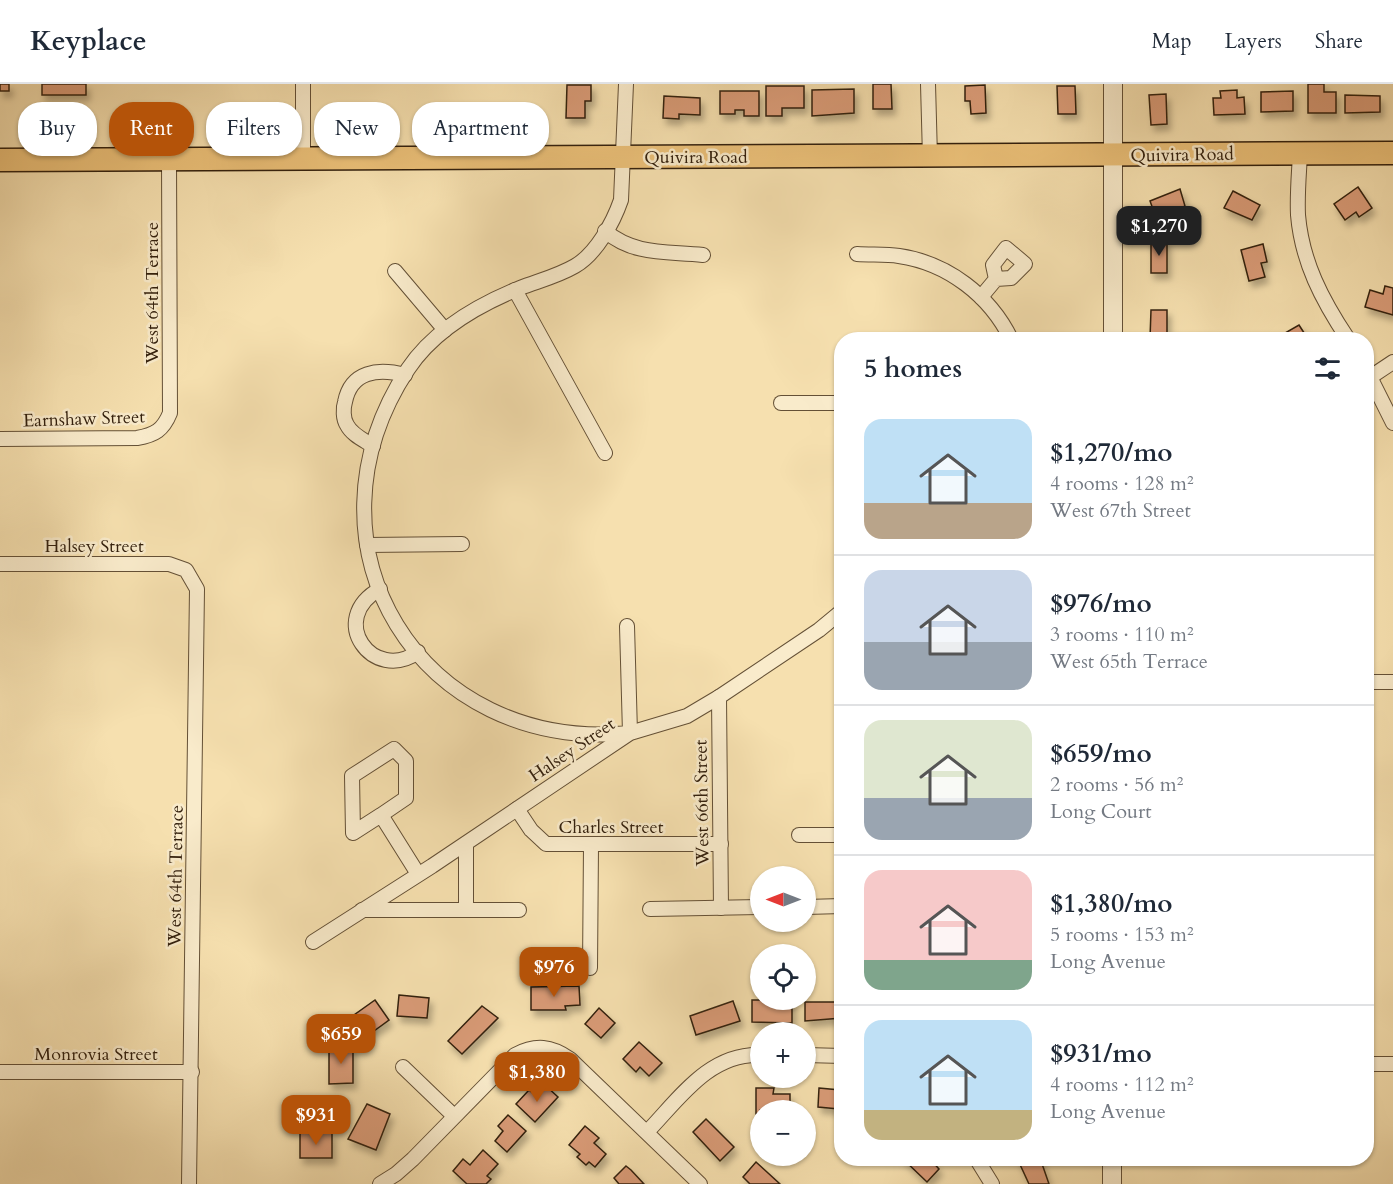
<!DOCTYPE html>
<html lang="en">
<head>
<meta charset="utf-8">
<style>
  :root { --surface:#fff; --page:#f6f6f7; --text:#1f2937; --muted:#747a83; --line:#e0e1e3; --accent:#b45309 }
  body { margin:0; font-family:Cardo,serif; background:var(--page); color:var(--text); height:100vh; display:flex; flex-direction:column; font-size:22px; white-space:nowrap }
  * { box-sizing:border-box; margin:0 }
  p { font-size:20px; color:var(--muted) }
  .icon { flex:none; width:33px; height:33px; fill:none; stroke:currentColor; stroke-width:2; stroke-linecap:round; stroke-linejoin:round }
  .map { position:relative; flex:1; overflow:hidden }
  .panel { position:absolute; left:834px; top:248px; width:540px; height:834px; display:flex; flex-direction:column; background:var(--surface); border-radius:24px; box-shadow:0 2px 4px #0004 }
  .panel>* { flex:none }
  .hud { position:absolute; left:18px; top:18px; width:570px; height:54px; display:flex; gap:12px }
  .needle { width:39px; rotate:270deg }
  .buttons { position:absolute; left:750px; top:782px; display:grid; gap:12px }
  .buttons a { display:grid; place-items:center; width:66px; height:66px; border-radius:50%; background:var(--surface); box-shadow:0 2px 4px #0004; font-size:30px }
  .price { position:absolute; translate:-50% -51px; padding:0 14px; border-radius:12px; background:var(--accent); color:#fff; font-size:20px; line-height:39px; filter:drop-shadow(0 2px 3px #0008) }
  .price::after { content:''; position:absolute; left:50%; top:36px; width:18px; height:14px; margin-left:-9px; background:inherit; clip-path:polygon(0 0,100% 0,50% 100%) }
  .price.current { background:#222; color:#fff }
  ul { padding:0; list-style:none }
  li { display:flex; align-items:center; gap:18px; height:150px; padding:0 30px }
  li+li { border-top:2px solid var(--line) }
  li span { display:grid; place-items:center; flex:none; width:168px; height:120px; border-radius:18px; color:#555 }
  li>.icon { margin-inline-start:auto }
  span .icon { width:72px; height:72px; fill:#fffc; stroke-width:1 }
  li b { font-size:26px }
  h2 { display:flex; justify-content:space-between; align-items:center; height:72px; padding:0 30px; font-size:26px }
  .tag { padding:0 21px; border-radius:24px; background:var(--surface); box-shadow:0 2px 4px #0004; font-size:21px; line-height:54px }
  .tag.current { background:var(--accent); color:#fff }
  header { display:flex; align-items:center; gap:36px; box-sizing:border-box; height:84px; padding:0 30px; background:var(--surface); border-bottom:2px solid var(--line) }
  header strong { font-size:28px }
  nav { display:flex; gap:33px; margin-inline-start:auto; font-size:21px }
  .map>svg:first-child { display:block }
  .water { fill:#9dbdae; stroke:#737e6e; stroke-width:1.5 }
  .building { fill:#d99b77; stroke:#33200d; stroke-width:1.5; filter:url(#shadow) }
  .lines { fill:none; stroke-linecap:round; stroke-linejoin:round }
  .minor-casing { stroke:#645036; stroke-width:16 }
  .tertiary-casing { stroke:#645036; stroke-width:20 }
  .primary-casing { stroke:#33200d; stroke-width:25 }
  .minor { stroke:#f9ebcb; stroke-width:14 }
  .tertiary { stroke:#f9ebcb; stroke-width:18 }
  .primary { stroke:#ebc078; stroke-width:22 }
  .labels { text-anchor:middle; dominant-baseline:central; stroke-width:5; stroke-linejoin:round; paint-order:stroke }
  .street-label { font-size:18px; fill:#33200d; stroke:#f9ebcb }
</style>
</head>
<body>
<header>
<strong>Keyplace</strong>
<nav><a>Map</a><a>Layers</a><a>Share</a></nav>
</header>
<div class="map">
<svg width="1393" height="1100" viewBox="0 0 1393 1100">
  <defs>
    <filter id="shadow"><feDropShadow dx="3.5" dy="6" stdDeviation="3" flood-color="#0004"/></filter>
  </defs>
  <rect width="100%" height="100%" fill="#f6e0af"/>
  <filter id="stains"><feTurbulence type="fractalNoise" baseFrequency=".00333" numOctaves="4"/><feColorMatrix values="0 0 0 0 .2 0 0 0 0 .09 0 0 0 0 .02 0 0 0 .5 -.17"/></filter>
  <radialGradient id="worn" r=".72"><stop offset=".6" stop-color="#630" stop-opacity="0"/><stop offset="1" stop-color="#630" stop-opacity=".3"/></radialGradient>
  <polygon class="water" points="1196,131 1196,142 1176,143 1176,132"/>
  <g class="building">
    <rect x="0" y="0" width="9" height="7"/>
    <rect x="42" y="0" width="44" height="11"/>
    <polygon points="873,0 891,0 892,25 873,25"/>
    <polygon points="1308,0 1324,0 1324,8 1336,8 1336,29 1308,29"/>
    <polygon points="567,1 591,1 591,17 585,17 585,34 566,34"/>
    <polygon points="985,1 986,29 971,30 970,17 965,17 965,2"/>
    <polygon points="766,2 804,2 804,24 782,24 782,32 766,32"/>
    <polygon points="1057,2 1075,2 1076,30 1058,30"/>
    <polygon points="854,5 854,29 812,32 812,6"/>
    <polygon points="1237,6 1237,14 1244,13 1245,30 1214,31 1213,14 1221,14 1220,7"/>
    <polygon points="720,7 759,7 759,32 744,32 744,26 735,26 735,30 720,30"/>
    <polygon points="1293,7 1293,27 1261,28 1261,8"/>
    <polygon points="1166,10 1167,40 1151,41 1149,11"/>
    <polygon points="1345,11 1380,12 1380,28 1345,29"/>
    <polygon points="664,12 700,14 700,31 679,30 679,35 663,34"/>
    <polygon points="1358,103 1372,124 1359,133 1356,128 1345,136 1334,120"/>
    <polygon points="1180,105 1185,122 1157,136 1150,117"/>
    <polygon points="1233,107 1260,121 1252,136 1224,124"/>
    <rect x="1151" y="157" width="16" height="32"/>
    <polygon points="1263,160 1267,178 1261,179 1265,193 1249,197 1241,166"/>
    <polygon points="1385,202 1393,204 1393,231 1365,223 1370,206 1383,210"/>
    <polygon points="1151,226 1167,226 1167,255 1150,255"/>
    <polygon points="1299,241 1308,255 1288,255 1285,249"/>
    <polygon points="579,902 580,921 565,922 566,926 531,926 531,903"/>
    <polygon points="399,911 429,914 427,934 397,932"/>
    <polygon points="375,916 389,936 374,947 371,942 358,952 347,936"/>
    <polygon points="752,916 792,916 792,939 752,938"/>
    <polygon points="733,917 740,937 696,951 690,932"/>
    <polygon points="805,918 842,918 842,934 805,937"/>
    <polygon points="482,922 498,934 462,970 448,957"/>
    <polygon points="599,924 615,939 601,954 585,940"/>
    <polygon points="639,958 662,979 649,992 640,983 636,988 623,975"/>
    <polygon points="329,963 353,963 353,999 329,1000"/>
    <polygon points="545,1001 558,1013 535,1038 516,1020 529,1006 535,1011"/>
    <polygon points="756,1004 774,1004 773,1010 790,1010 790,1026 760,1026 760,1030 756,1030"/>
    <polygon points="819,1004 840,1006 842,1022 839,1025 818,1023"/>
    <polygon points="367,1020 390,1030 376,1066 348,1055"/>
    <polygon points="508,1031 526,1047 507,1068 495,1057 503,1047 498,1042"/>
    <polygon points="706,1035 734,1063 720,1077 693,1048"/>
    <polygon points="585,1042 599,1054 594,1059 606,1070 595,1083 589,1078 586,1081 577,1073 580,1070 569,1061"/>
    <rect x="300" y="1049" width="32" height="25"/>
    <polygon points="483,1066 498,1080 487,1092 491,1095 486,1100 467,1100 453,1087 463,1075 470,1081"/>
    <polygon points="902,1074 929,1074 939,1085 927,1098"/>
    <polygon points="1017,1074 1040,1074 1049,1100 1029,1100"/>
    <polygon points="756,1078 780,1100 750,1100 743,1093"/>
    <polygon points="626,1082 631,1086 644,1100 619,1100 614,1094"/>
  </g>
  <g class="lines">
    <defs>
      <g id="minor">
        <polyline points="303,0 303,75"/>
        <path d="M626,0l-5,116c-8,23 -25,54 -46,66 -17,10 -37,15 -55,22 -42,17 -86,42 -112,81 -116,176 12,385 222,364l-3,-107"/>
        <polyline points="928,0 930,73"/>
        <path d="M1300,70c-1,20 -3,40 -2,61 4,47 24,85 50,124"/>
        <path d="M605,147c30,25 62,20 98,24"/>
        <path d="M857,170c14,1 29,0 42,2 49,7 91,40 112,83"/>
        <polyline points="395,187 445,246"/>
        <polyline points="515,206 605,369"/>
        <polyline points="981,213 996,195 993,181 1006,164 1025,180 1011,194 996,195"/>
        <polyline points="1366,285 1393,339"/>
        <polyline points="1366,296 1393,278"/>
        <polyline points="781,319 842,319"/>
        <path d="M0,355l137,-1c18,-3 26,-8 33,-25l-1,-253"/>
        <path d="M373,362c-9,-6 -21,-11 -26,-21 -4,-6 -4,-17 -2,-23 6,-31 33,-34 60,-27"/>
        <polyline points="367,461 462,460"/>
        <polyline points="0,480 169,480 186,486 197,505 189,1100"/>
        <path d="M380,505c-54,30 -7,95 38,63"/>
        <polyline points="1366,598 1393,598"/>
        <polyline points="719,613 721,824"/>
        <polyline points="517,725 531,746 546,760 721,760"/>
        <polyline points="381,731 353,749 352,692 394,665 406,677 406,714 381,731 418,790"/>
        <polyline points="799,751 842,751"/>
        <polyline points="466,760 466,826"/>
        <polyline points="806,823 842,822"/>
        <polyline points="650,825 760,823"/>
        <polyline points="362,826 519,826"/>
        <polyline points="313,858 432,782 630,649 687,632 719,613 819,546 842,527"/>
        <polyline points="590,884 591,762"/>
        <polyline points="806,971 842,972"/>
        <polyline points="1366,980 1393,980"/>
        <polyline points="403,983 454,1032"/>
        <polyline points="0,988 192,988"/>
        <path d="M647,1048c32,-33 62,-79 113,-77"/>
        <polyline points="976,1074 992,1100"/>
        <path d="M380,1100l16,-10 17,-15 102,-104c21,-11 36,-9 55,4l130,125"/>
      </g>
      <g id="tertiary">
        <polyline points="1113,0 1113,255"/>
        <polyline points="1112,1074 1112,1100"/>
      </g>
      <polyline id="primary" points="0,76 1393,69"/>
    </defs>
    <use href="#minor" class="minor-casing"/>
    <use href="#tertiary" class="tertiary-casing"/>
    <use href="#primary" class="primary-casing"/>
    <use href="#minor" class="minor"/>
    <use href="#tertiary" class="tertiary"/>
    <use href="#primary" class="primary"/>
  </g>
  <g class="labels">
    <g class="street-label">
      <text transform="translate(1182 71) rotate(-1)">Quivira Road</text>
      <text x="696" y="73">Quivira Road</text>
      <text transform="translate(152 209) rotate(-90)">West 64th Terrace</text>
      <text transform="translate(84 335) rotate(-2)">Earnshaw Street</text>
      <text x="94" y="462">Halsey Street</text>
      <text transform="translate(572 666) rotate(-34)">Halsey Street</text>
      <text transform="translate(702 719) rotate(-91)">West 66th Street</text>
      <text x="611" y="743">Charles Street</text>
      <text transform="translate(176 792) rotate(-89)">West 64th Terrace</text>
      <text x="96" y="970">Monrovia Street</text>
    </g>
  </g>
  <rect width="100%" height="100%" filter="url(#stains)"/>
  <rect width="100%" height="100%" fill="url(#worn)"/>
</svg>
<div class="buttons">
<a><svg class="needle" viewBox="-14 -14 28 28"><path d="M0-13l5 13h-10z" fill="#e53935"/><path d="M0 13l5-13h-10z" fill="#747a83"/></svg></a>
<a><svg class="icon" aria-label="locate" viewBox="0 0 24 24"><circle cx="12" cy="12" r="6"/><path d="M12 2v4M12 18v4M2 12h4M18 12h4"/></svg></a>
<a>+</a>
<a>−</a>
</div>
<b class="price current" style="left:1159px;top:173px">$1,270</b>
<b class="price" style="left:554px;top:914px">$976</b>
<b class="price" style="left:341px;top:981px">$659</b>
<b class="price" style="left:537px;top:1019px">$1,380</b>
<b class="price" style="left:316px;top:1062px">$931</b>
<div class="hud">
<a class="tag">Buy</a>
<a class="tag current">Rent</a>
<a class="tag">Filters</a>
<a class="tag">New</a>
<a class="tag">Apartment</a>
</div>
<section class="panel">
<h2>5 homes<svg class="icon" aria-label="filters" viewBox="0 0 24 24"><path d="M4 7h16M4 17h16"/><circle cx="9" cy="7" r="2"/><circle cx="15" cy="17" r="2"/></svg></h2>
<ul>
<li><span style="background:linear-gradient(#bfe0f5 70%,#b9a48a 0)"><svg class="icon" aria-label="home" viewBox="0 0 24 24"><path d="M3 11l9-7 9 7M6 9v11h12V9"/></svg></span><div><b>$1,270/mo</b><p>4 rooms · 128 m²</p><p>West 67th Street</p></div></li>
<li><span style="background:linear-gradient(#c9d6e8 60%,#9aa5b1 0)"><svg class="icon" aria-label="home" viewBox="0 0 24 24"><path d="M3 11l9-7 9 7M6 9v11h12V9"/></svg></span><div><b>$976/mo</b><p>3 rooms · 110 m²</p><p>West 65th Terrace</p></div></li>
<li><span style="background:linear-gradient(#dfe7d0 65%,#9aa5b1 0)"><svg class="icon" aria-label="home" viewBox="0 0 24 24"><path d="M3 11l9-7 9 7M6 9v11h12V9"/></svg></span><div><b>$659/mo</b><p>2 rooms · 56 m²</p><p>Long Court</p></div></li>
<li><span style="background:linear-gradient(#f6c9c9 75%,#7fa58c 0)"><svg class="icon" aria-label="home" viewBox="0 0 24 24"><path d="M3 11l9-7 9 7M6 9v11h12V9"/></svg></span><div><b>$1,380/mo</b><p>5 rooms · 153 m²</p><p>Long Avenue</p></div></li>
<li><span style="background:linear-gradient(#bfe0f5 75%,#c2b280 0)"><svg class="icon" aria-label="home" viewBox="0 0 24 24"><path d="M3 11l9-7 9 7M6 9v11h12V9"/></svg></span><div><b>$931/mo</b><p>4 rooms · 112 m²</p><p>Long Avenue</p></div></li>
</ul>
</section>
</div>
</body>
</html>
